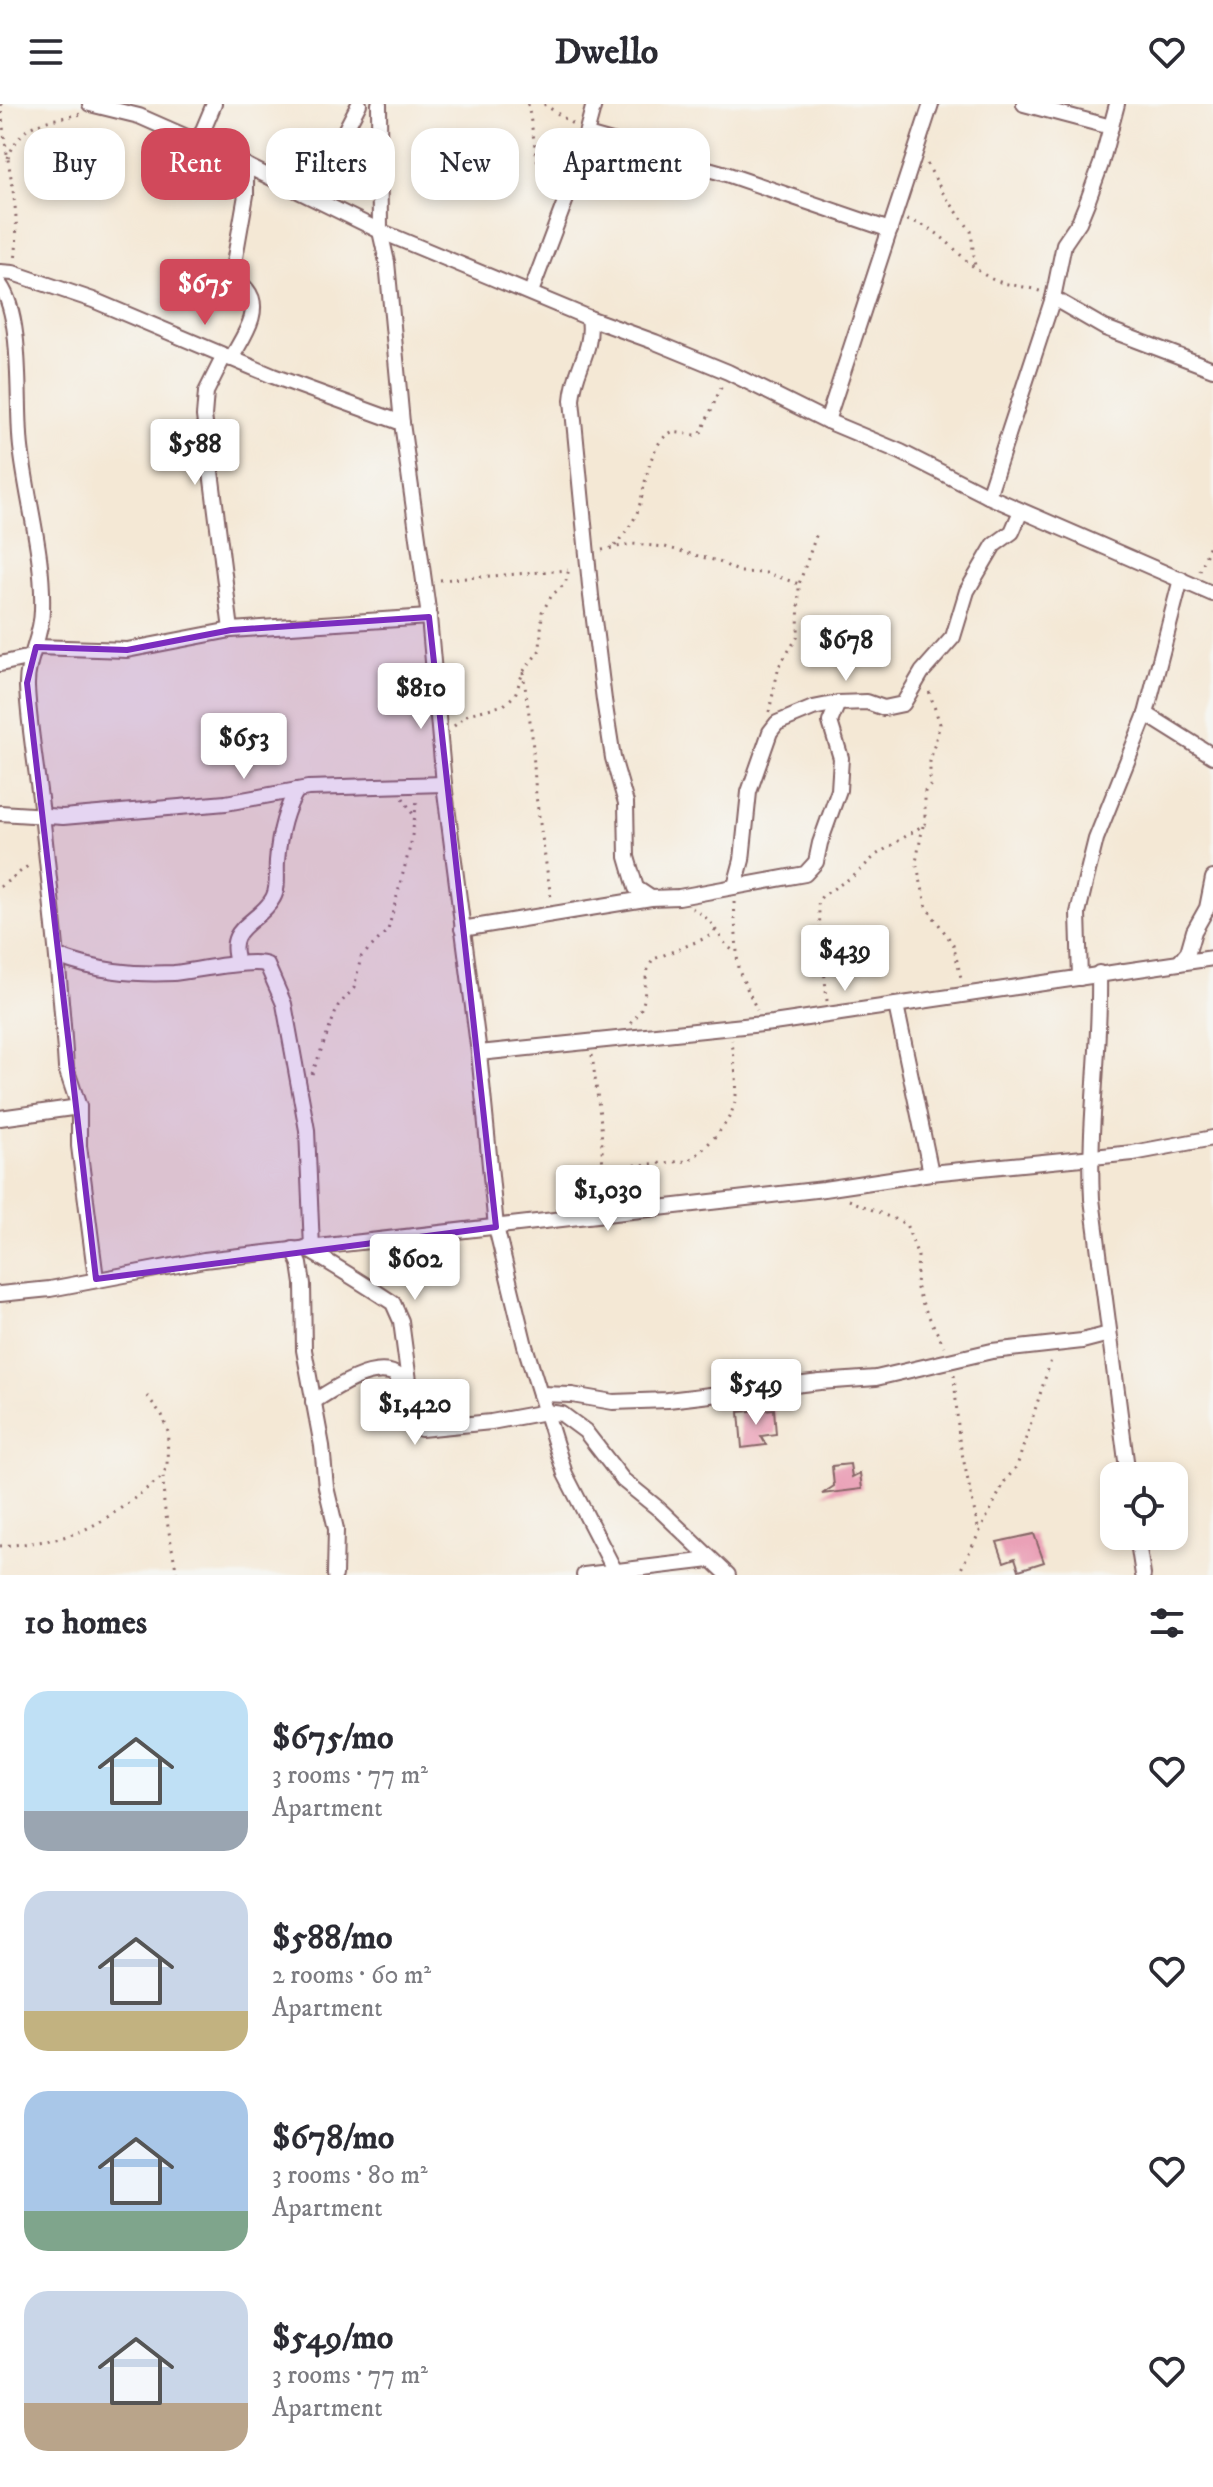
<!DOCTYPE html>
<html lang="en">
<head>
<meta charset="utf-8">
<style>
  :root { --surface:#fff; --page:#f2f2f3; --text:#2b2b33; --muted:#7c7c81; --accent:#d1495b }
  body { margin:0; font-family:"IM FELL DW Pica",serif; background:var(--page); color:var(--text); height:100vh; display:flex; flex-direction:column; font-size:30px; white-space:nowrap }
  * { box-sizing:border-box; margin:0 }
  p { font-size:26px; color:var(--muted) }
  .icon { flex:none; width:44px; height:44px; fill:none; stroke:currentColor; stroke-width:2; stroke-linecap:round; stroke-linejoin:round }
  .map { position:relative; height:1471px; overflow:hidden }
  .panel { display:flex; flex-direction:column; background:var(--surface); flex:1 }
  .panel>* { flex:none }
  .hud { position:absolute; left:24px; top:24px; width:800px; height:72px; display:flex; gap:16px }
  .tools { position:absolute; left:1100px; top:1358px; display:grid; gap:16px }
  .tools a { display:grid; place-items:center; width:88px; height:88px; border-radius:16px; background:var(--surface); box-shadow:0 4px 12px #0003; font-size:40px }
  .price { position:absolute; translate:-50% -68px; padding:0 18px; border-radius:8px; background:#fff; color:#222; font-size:26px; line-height:52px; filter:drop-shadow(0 2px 4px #0008) }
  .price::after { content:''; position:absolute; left:50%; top:48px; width:24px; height:18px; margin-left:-12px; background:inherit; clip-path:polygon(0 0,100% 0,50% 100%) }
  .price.current { background:var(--accent); color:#fff }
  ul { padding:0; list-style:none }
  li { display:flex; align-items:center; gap:24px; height:200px; padding:0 24px }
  li span { display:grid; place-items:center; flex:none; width:224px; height:160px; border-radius:24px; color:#555 }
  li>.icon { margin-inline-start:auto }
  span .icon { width:96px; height:96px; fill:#fffc; stroke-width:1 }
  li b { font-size:34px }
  h2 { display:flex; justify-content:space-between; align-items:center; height:96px; padding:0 24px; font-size:34px }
  .chip { padding:0 28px; border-radius:24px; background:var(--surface); box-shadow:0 4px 12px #0003; font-size:28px; line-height:72px }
  .chip.current { background:var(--accent); color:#fff }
  header { display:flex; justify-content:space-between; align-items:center; height:104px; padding:0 24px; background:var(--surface); font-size:36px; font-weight:700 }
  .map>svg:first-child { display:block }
  .building { fill:#eaa1b7 }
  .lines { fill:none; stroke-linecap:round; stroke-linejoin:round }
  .minor-casing { stroke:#866566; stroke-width:18 }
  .path { stroke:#866566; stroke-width:3; stroke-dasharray:2 6; stroke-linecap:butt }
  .minor { stroke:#fff; stroke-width:14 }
  .marked { fill:#7b2cbf; fill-opacity:0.2; stroke:#7b2cbf; stroke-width:6; stroke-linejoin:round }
</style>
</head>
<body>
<header><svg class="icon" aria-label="menu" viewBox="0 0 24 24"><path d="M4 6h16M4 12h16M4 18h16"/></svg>Dwello<svg class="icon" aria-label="heart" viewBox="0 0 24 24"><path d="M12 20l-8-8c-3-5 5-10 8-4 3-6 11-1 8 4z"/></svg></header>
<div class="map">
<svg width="1213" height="1471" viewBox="0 0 1213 1471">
  <rect width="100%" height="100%" fill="#f6f6f2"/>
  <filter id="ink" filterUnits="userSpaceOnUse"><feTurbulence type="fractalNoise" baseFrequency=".0125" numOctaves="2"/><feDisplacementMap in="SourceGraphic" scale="16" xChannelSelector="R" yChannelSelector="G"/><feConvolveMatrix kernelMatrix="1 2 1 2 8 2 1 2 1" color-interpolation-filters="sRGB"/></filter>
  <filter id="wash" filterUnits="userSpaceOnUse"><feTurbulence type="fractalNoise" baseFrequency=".006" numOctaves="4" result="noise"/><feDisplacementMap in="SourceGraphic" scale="32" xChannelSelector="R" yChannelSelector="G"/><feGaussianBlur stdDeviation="1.8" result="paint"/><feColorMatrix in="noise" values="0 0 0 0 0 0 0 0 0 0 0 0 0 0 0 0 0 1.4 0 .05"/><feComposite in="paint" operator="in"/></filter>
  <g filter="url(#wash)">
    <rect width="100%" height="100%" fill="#f4e8d5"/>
    <g id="blocks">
      <g class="building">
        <polygon points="774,1305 776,1330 761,1332 766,1341 742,1344 739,1308"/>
        <polygon points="850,1360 852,1373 860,1369 862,1385 822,1390 834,1382 832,1362"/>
        <polygon points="1034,1430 1044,1458 1019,1466 1015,1454 1004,1458 997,1438"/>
      </g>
    </g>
  </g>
  <g filter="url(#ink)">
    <use href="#blocks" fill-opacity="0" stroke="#866566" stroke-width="2"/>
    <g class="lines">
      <defs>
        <g id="minor">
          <polyline points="90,0 139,12 198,38 380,127 589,214 655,238 728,268 827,317 901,348 988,392 1213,490"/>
          <polyline points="379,0 380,127 387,158 402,319 429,513 444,680 479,949 496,1123 525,1242 565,1370 617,1471"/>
          <polyline points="1024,0 1111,23"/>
          <polyline points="587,31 726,70 890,126"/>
          <polyline points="198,38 214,0"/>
          <polyline points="308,91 325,65 359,0"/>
          <polyline points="0,168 13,169 93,196 273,272 402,319"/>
          <path d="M0,181c24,33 16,120 21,162 6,54 23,108 21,163 0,27 -16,50 -15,77 2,42 10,84 15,127 9,84 19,169 24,254l13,39v39l17,133"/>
          <polyline points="531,188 575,71 594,0"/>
          <polyline points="1053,194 1105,224 1213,265"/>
          <path d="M589,214c5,33 -15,50 -17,82l19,196 13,104 9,58 13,45 1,54 9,31 15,10"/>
          <polyline points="224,252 206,288 204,312 231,526"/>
          <path d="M231,255c10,-20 33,-48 16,-69 -6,-8 -12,-10 -14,-21l13,-74v-30"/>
          <polyline points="827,317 931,0"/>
          <polyline points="988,392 1053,194 1064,140 1079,118 1088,96 1101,60 1117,0"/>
          <polyline points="36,543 127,546 231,526 429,513"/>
          <polyline points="0,560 31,553"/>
          <polyline points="1146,610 1213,652"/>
          <polyline points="0,709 63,713 226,699 308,684 444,680"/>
          <polyline points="735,782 742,756 749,688 770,628 777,619 813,604 838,599 867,598 884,604 903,600 922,568 953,533 967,487 994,441 1012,428 1021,407"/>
          <polyline points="462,825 651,794 679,793 805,770 816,758 820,739 839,686 841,654 830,618 838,599"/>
          <path d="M57,852c39,15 75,19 117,17 20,-2 80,-15 93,-8l17,39 23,126 5,118"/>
          <polyline points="1179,859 1188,848 1194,827 1207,804 1213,774"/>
          <path d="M238,860c-15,-38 21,-40 35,-66 6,-10 3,-25 4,-37 2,-25 7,-50 20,-71"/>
          <path d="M1099,869c2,76 -11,150 -7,226l36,277"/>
          <polyline points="1080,874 1078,809 1088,767 1096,735 1146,610 1181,475"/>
          <polyline points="896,901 931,1069"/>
          <polyline points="479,949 773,919 1213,854"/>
          <polyline points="0,1014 79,1003"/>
          <path d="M305,1144c30,18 59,36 88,55l8,18 10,75"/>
          <polyline points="293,1145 300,1160 303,1180 304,1246 322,1342 326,1383 336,1425 335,1471"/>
          <polyline points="0,1190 50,1185 204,1156 824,1085 931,1069 1133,1049 1213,1034"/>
          <polyline points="540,1290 572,1291 613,1298 668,1296 820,1278 876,1274 992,1247 1082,1237 1109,1230"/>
          <path d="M313,1298c20,-13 58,-39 82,-28 13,21 2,45 26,55l70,-7 55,-10 16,2 23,17 38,49 37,30 68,65"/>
          <polyline points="1137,1432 1143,1471"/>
          <polyline points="584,1471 710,1456"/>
        </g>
      </defs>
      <use href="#minor" class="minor-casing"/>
      <g class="path">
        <path d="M1,0c3,55 21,101 14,157"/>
        <polyline points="528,0 539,66 553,91"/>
        <polyline points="544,0 574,21"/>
        <path d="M8,54c15,-39 38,-36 73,-44"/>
        <polyline points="927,60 943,89 971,127 975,163"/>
        <path d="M907,116c38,8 51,40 81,57 15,9 37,8 54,15"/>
        <path d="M615,442c7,-10 17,-21 22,-33 9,-23 10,-70 35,-81l24,3 5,-2 22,-50"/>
        <polyline points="602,446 632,440 665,443 717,457 740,468 767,469 799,480"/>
        <polyline points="1200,467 1213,432"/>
        <polyline points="440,476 568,466"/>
        <polyline points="523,568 532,631 536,692 551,794"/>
        <polyline points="769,608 779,562 798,532 799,480 818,426"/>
        <polyline points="454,622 468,610 504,601 515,591 523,568 540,546 542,508 552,491 565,480 569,465"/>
        <polyline points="403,694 414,712"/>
        <polyline points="923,722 916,758 927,804 953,840 962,878"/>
        <polyline points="0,783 32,759"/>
        <polyline points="734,798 738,865 757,906"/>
        <polyline points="692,804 709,816 726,841 736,849"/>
        <polyline points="827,897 818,798 822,792 855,771 876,751 925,720 925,687 930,682 930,657 940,620 929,587"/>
        <path d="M631,919c6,-7 12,-15 13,-24 2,-15 0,-28 10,-40l54,-22 8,-7"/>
        <polyline points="592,951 601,1019 604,1095"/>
        <polyline points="312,970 338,902 354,884 361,853 388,826 411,739 417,696"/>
        <path d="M603,1064l84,-7c10,-5 16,-12 24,-20 35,-37 25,-55 21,-101"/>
        <polyline points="849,1096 906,1120 918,1152 916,1182 924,1203 944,1242"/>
        <polyline points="954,1271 959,1335 979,1428"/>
        <polyline points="147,1292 162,1311 168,1328 167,1362 163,1371 164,1401 177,1471"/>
        <path d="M0,1442c24,-2 50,-4 73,-12 33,-11 62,-37 89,-57"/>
        <polyline points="958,1471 1005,1377 1017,1362 1051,1256"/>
      </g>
      <use href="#minor" class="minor"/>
    </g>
  </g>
  <path class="marked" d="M429,513l67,610 -400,52 -69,-596 9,-36 91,3 104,-20z"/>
</svg>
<div class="tools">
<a><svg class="icon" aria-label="locate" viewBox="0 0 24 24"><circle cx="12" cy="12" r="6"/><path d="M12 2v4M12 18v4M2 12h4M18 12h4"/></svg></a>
</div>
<b class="price current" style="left:205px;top:223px">$675</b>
<b class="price" style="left:195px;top:383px">$588</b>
<b class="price" style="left:846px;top:579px">$678</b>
<b class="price" style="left:421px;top:627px">$810</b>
<b class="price" style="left:244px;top:677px">$653</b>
<b class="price" style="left:845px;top:889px">$439</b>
<b class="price" style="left:608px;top:1129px">$1,030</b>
<b class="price" style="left:415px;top:1198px">$602</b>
<b class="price" style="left:756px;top:1323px">$549</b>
<b class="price" style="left:415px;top:1343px">$1,420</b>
<div class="hud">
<a class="chip">Buy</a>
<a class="chip current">Rent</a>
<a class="chip">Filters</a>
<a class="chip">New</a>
<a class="chip">Apartment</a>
</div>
</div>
<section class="panel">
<h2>10 homes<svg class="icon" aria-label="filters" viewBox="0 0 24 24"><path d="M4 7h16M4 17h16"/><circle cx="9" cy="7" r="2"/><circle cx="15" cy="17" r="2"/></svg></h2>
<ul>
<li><span style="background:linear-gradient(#bfe0f5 75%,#9aa5b1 0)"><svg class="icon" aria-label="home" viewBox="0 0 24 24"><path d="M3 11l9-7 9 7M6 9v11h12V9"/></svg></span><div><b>$675/mo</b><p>3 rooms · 77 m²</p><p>Apartment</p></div><svg class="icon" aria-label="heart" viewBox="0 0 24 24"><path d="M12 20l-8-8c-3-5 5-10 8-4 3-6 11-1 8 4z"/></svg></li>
<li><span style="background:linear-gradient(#c9d6e8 75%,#c2b280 0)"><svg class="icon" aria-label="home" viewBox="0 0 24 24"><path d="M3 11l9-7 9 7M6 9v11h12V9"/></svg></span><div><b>$588/mo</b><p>2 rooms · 60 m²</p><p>Apartment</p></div><svg class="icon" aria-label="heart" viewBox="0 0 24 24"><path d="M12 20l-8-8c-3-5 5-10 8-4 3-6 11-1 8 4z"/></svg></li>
<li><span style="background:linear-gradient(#a9c7e8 75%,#7fa58c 0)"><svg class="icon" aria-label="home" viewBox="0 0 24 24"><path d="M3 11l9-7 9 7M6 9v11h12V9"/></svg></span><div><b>$678/mo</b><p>3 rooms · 80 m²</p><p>Apartment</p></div><svg class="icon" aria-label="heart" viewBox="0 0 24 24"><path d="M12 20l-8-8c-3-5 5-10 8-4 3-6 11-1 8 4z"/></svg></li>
<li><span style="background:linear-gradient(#c9d6e8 70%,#b9a48a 0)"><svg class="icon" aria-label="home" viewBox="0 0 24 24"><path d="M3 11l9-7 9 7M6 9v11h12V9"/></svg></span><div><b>$549/mo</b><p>3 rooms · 77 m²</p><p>Apartment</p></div><svg class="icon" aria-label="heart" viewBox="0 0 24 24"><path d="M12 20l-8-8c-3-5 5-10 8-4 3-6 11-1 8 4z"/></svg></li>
</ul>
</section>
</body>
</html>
